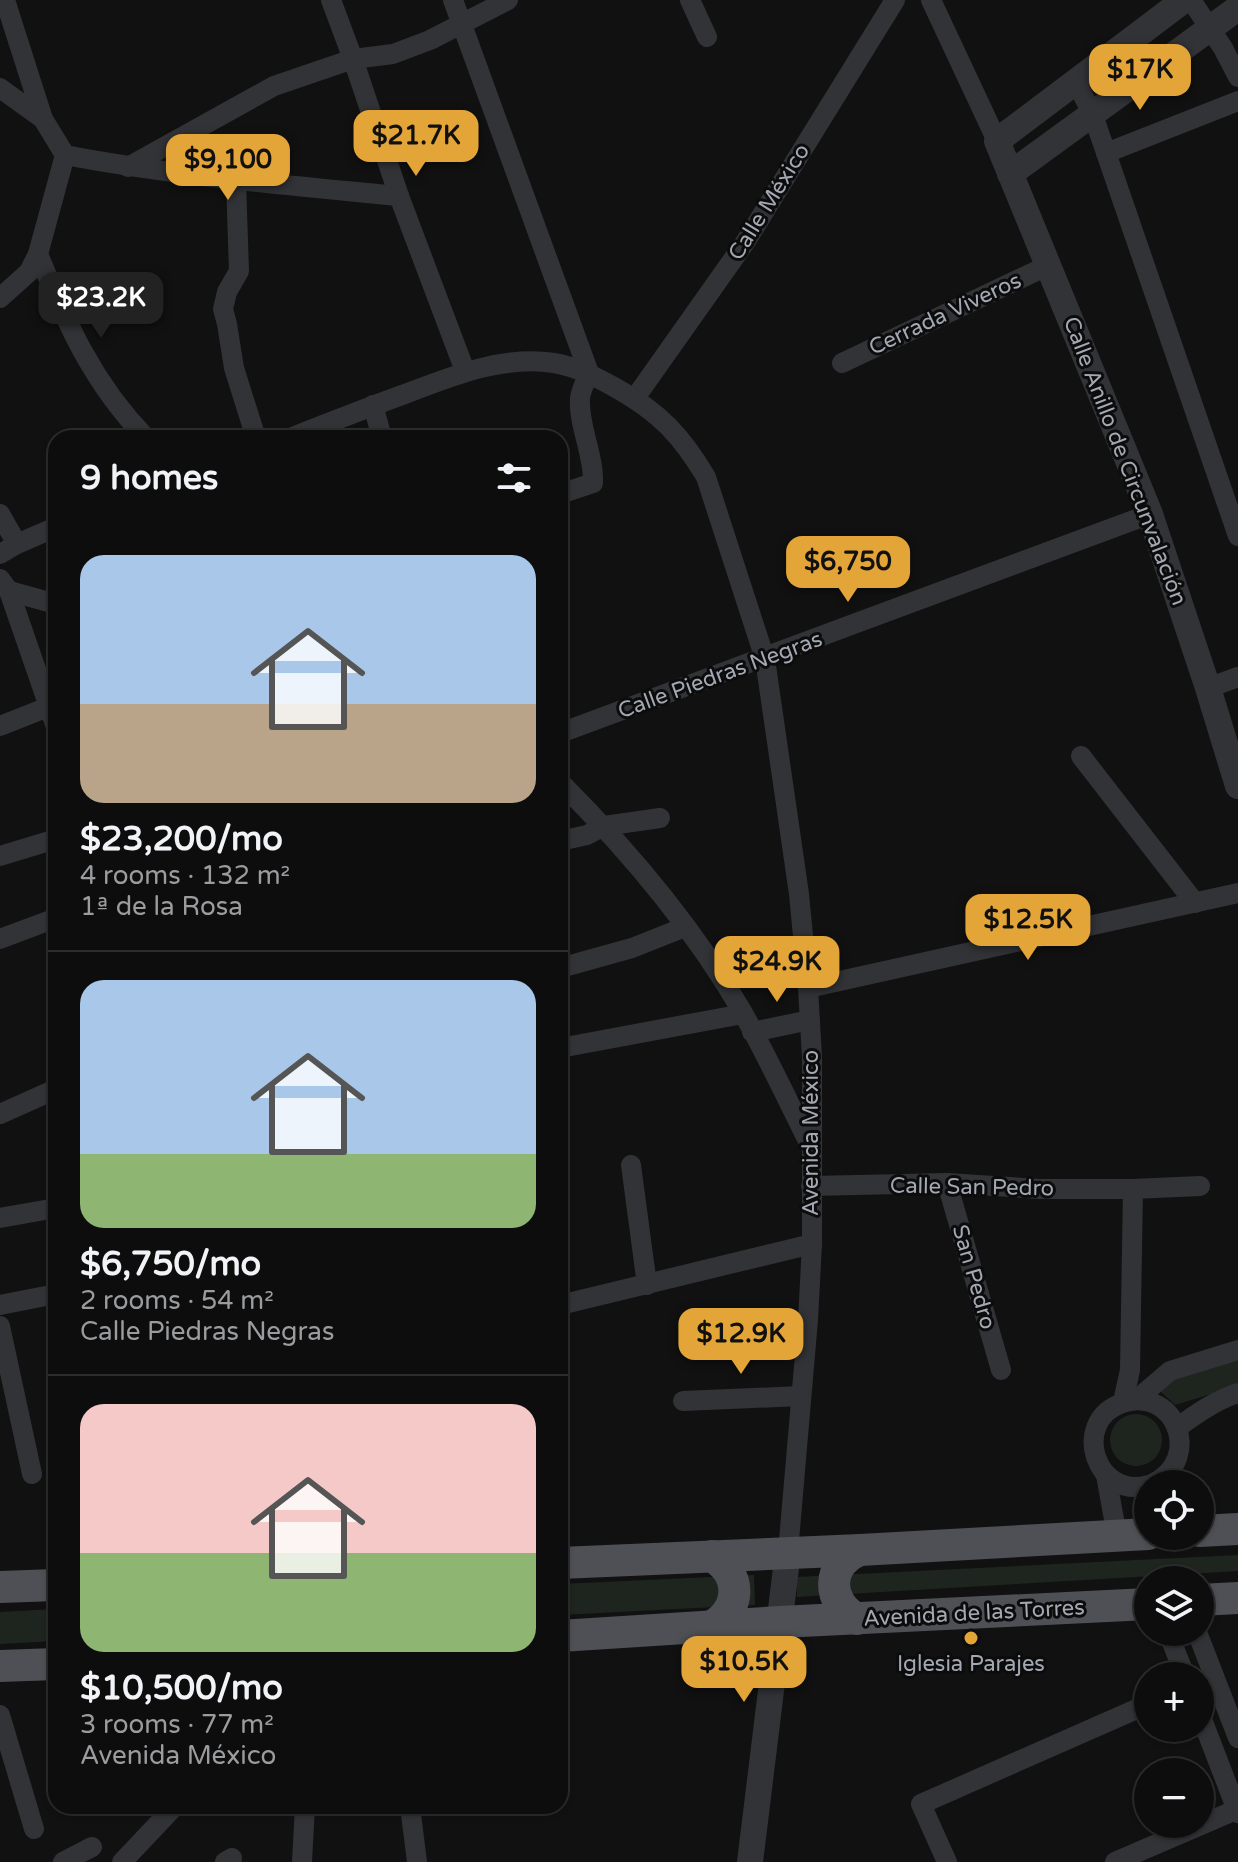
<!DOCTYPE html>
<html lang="en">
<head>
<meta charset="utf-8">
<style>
  :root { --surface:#0d0d0e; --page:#1b1b1c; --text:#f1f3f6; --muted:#9a9c9e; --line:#2d2d2e; --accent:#e3a438 }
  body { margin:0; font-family:"Varela Round",sans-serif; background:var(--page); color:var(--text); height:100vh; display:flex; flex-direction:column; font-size:30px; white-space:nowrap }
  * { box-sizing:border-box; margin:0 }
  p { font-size:26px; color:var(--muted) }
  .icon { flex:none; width:44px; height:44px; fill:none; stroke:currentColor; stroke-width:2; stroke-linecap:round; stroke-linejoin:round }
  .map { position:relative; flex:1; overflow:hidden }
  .sheet { position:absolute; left:48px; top:430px; width:520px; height:1384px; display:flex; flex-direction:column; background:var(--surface); border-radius:24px; box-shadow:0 2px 6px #0004,0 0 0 2px var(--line) }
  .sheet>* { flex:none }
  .controls { position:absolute; left:1134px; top:1470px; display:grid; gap:16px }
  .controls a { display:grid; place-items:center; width:80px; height:80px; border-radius:50%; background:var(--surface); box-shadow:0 2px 6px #0004,0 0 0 2px var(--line); font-size:40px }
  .price { position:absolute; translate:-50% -68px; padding:0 18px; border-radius:16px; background:var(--accent); color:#111; font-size:26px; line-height:52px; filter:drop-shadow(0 2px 4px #0008) }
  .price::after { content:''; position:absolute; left:50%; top:48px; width:24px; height:18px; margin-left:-12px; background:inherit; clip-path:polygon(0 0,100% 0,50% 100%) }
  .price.on { background:#222; color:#fff }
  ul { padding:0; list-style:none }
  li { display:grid; align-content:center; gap:16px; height:424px; padding:0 32px }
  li+li { border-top:2px solid var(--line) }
  li span { display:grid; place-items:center; height:248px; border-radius:24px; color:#555 }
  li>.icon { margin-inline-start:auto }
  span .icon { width:144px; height:144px; fill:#fffc; stroke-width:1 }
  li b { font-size:34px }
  h2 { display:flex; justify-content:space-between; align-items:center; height:96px; padding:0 32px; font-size:34px }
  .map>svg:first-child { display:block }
  .green { fill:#1e251e }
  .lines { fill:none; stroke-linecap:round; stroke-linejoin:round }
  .minor { stroke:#323337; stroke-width:20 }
  .tertiary { stroke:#323337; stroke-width:26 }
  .primary { stroke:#4e5056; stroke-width:32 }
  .poi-dot { fill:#e3a438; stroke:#0c0c0d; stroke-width:3 }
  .labels { text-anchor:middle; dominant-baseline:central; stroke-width:6; stroke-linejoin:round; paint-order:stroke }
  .street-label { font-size:22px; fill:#a3a8b2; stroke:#0c0c0d }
  .poi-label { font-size:22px; fill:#a3a8b2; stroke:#0c0c0d }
</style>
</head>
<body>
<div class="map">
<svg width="1238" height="1862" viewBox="0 0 1238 1862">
  <rect width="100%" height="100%" fill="#111112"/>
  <g class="green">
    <polygon points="1238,1360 1238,1386 1175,1405 1155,1386"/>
    <circle cx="1136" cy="1440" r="26"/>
    <polygon points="1238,1555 1238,1571 797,1597 797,1577"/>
    <polygon points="754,1575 755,1605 560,1615 560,1584"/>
    <polygon points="56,1609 56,1641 0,1644 0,1612"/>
  </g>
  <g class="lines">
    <g class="minor">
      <polyline points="5,0 43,119"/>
      <polyline points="331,0 353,59 399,196 465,371"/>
      <polyline points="453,0 589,373"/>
      <polyline points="690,0 707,37"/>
      <polyline points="931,0 997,141"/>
      <polyline points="1191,0 1223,48 1238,77"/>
      <polyline points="1076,82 1093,115 1238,536"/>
      <path d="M0,88l43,31 22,36c110,21 222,30 334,41"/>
      <polyline points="1106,153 1238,101"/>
      <polyline points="128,167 274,86 353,59 393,54 430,40 508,0"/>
      <polyline points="236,181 239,271 227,292 223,309 227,324 234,368 256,438"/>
      <path d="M38,254c29,70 54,128 108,184"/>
      <polyline points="0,298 29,272 38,254 65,155"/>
      <polyline points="842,363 1049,265"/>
      <polyline points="635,398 746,241 895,0"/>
      <polyline points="373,405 382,438"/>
      <path d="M290,438c38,-15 76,-30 115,-44 47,-18 98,-39 149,-31 23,4 42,14 62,25 43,24 65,47 90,89l59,182 34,235 9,94 4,69v187l-4,76 -20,232"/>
      <path d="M560,494l33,-11c1,-29 -15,-58 -13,-85 1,-8 6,-18 9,-25"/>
      <polyline points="0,514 17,544"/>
      <polyline points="0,554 17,544 56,527"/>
      <polyline points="0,579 9,591 56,727"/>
      <polyline points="9,591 56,604"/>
      <polyline points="1208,688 1238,677"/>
      <polyline points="0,726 48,707"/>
      <polyline points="560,733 1150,514"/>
      <polyline points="1081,756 1195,903"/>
      <path d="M560,782c69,69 134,146 183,231 24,43 45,88 67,132"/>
      <polyline points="560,841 587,835 604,826 660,818"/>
      <polyline points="0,856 56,839"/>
      <polyline points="0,939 56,918"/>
      <polyline points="560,968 632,948 685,927"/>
      <polyline points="808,988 1238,893"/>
      <polyline points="752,1032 810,1020"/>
      <polyline points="560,1048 743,1014"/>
      <polyline points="0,1114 56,1089"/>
      <polyline points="631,1165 647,1285"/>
      <polyline points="947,1183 1001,1370"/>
      <polyline points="811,1186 947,1183 1040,1189 1133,1189 1200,1186"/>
      <polyline points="0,1218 56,1208"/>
      <polyline points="0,1305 56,1294"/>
      <polyline points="560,1305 812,1244"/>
      <polyline points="0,1326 32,1474"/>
      <polyline points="1136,1400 1170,1371 1238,1350"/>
      <polyline points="683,1401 801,1396"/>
      <polyline points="1123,1402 1130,1370 1133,1189"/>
      <path d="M1177,1428c19,-14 39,-28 61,-35"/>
      <polyline points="1106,1475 1117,1536"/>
      <path d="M1148,1485c-52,15 -77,-62 -28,-81 53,-21 86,54 32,80"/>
      <polyline points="1168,1632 1185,1676"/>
      <polyline points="1197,1632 1238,1738"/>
      <polyline points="1200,1714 1238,1813"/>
      <polyline points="0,1715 34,1829"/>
      <polyline points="410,1806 417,1862"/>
      <polyline points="63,1862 92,1847"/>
      <polyline points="122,1862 175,1806"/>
      <polyline points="225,1862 232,1858"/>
      <polyline points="302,1862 305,1806"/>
      <polyline points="947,1862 921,1804 1148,1704"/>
      <polyline points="1115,1862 1238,1809"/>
    </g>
    <g class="tertiary">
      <polyline points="1184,0 997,141 1150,514 1208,688 1238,786"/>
      <polyline points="1010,174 1238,8"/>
      <polyline points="750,1862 788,1552"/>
    </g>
    <g class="primary">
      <polyline points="1200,1531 1238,1529"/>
      <polyline points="560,1563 860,1550 1148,1534"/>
      <polyline points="0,1587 56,1585"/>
      <polyline points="1200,1600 1238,1598"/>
      <path d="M857,1619c-31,-17 -31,-55 3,-69"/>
      <path d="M711,1627c31,-18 31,-53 1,-71"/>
      <polyline points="560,1636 780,1622 1148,1604"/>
      <polyline points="0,1666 56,1664"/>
    </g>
  </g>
  <circle class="poi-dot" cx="971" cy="1638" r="8"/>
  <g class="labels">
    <g class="street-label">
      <text transform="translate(769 202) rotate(-58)">Calle México</text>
      <text transform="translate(945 314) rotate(-25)">Cerrada Viveros</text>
      <text transform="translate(1125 461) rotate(69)">Calle Anillo de Circunvalación</text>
      <text transform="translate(720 675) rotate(-20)">Calle Piedras Negras</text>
      <text transform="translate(811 1133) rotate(-90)">Avenida México</text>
      <text transform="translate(972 1187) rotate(1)">Calle San Pedro</text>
      <text transform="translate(974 1277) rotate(74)">San Pedro</text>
      <text transform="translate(974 1613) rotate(-3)">Avenida de las Torres</text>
    </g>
    <g class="poi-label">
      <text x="971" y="1664">Iglesia Parajes</text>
    </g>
  </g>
</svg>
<div class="controls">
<a><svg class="icon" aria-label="locate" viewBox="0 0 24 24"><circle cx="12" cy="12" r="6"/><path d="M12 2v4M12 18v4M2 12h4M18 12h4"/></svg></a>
<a><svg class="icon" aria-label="layers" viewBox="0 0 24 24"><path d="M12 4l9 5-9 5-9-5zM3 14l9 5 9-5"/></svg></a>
<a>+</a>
<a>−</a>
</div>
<b class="price" style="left:1140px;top:112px">$17K</b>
<b class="price" style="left:416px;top:178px">$21.7K</b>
<b class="price" style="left:228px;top:202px">$9,100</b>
<b class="price on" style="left:101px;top:340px">$23.2K</b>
<b class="price" style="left:848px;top:604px">$6,750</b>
<b class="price" style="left:1028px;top:962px">$12.5K</b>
<b class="price" style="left:777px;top:1004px">$24.9K</b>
<b class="price" style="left:741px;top:1376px">$12.9K</b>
<b class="price" style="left:744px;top:1704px">$10.5K</b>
<section class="sheet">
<h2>9 homes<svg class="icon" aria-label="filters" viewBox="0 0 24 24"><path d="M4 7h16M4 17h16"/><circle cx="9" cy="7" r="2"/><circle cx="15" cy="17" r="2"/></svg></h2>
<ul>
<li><span style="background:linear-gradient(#a9c7e8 60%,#b9a48a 0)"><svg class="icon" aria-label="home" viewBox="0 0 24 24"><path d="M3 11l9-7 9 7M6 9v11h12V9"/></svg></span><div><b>$23,200/mo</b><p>4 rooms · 132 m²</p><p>1ª de la Rosa</p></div></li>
<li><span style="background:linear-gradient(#a9c7e8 70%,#8fb573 0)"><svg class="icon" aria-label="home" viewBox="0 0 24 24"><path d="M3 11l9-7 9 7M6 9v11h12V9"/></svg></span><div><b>$6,750/mo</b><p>2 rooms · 54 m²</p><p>Calle Piedras Negras</p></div></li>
<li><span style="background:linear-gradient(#f6c9c9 60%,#8fb573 0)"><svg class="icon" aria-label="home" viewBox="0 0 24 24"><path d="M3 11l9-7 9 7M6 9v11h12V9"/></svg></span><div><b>$10,500/mo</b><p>3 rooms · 77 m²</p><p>Avenida México</p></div></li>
</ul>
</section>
</div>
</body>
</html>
